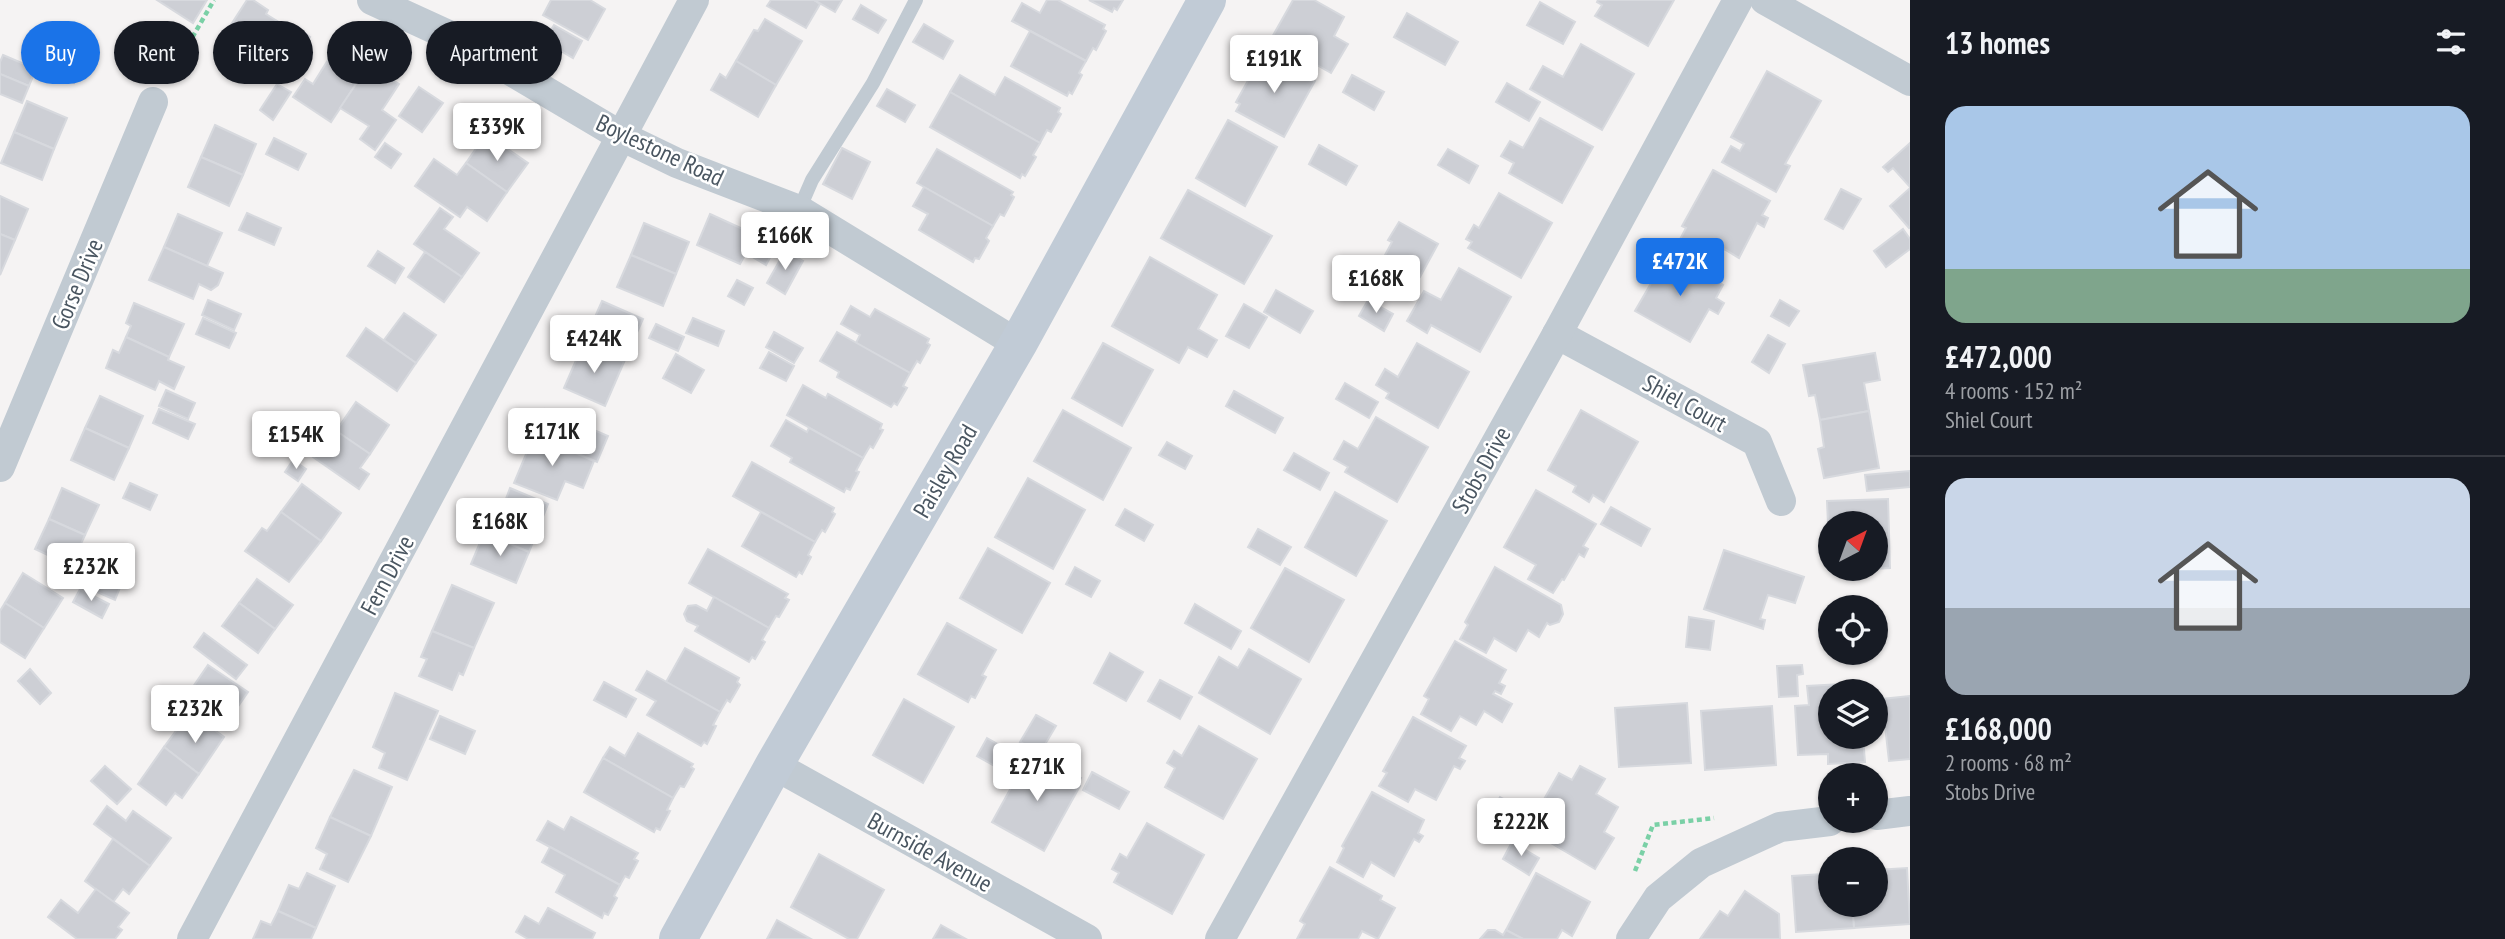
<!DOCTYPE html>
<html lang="en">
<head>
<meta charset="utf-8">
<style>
  :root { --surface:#171b24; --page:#20242c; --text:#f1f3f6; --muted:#9ea1a6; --line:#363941; --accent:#1a73e8 }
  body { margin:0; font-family:"PT Sans Narrow",sans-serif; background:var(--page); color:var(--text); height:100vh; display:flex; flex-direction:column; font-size:26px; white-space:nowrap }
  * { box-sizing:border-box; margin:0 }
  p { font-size:23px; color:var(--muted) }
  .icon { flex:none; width:38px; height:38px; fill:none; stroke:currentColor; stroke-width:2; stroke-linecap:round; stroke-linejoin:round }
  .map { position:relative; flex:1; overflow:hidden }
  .side { display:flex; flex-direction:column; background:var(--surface); width:595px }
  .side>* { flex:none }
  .hud { position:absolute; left:21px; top:21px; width:665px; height:63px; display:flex; gap:14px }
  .needle { width:46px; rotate:41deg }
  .tools { position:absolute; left:1818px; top:511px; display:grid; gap:14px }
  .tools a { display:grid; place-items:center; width:70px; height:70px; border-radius:50%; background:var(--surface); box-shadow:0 2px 5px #0004; font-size:35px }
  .price { position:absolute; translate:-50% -60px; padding:0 16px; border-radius:7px; background:#fff; color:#222; font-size:23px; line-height:46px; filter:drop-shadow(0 2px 4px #0008) }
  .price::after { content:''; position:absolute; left:50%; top:42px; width:21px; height:16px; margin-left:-10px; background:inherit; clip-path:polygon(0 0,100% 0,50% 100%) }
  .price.current { background:var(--accent); color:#fff }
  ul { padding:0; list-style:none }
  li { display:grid; align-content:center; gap:14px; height:371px; padding:0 35px }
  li+li { border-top:2px solid var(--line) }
  li span { display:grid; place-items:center; height:217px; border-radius:21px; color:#555 }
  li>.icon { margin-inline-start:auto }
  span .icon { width:126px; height:126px; fill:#fffc; stroke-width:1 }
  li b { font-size:30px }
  h2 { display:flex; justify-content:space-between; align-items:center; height:84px; padding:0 35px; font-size:30px }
  .tag { padding:0 24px; border-radius:32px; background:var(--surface); box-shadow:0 2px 5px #0004; font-size:24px; line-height:63px }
  .tag.current { background:var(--accent); color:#fff }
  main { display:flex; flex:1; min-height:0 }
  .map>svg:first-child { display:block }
  .building { fill:#cdcfd5; stroke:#d7d9de; stroke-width:2; fill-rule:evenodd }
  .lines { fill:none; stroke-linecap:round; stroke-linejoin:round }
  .path { stroke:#7ad0a6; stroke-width:4.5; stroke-dasharray:5 3.5; stroke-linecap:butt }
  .service { stroke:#c1cad2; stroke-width:14 }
  .minor { stroke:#c1cad2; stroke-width:30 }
  .secondary { stroke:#c1cbd6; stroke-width:38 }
  .labels { text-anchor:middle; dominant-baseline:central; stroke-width:5; stroke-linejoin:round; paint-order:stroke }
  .street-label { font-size:24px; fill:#4a5661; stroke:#fff }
</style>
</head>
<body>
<main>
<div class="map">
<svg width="1910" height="939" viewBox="0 0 1910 939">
  <rect width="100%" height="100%" fill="#f5f3f3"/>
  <g class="building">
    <polygon points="157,0 207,0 193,23"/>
    <polygon points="247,0 253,0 268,10 266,14 277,21 251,60 221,40"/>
    <polygon points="551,0 590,0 605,9 588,40 543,15"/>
    <polygon points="771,0 814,0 820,4 806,28 767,6"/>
    <polygon points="814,0 842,0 835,12"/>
    <polygon points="1047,0 1058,0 1105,25 1103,29 1106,31 1096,50 1093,48 1086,61 1012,21 1022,3 1040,13"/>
    <polygon points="1089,0 1123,0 1117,10 1114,8 1112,12"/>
    <polygon points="1293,0 1314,0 1344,17 1334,36 1348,44 1331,73 1271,39"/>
    <polygon points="1598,0 1674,0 1648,46 1595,16 1602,5 1597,2"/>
    <polygon points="1540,2 1575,22 1563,44 1527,25"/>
    <polygon points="861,5 886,20 878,33 853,19"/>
    <polygon points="1407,13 1458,42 1445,65 1394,37"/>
    <polygon points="765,19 802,41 776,85 736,61 754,30 758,31"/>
    <polygon points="277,21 290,29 293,25 310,37 282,80 251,60"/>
    <polygon points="924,24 953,41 943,59 913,42"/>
    <polygon points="554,25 582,41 573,58 544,41"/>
    <polygon points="49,29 90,47 74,83 33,66"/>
    <polygon points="1030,31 1086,61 1079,73 1082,75 1072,94 1069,92 1067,96 1011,66"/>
    <polygon points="165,36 181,46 165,72 149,62"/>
    <polygon points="338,44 358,58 356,63 366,69 331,122 293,97 305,79 313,84"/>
    <polygon points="1581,44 1634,74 1602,130 1530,89 1543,66 1563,77"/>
    <polygon points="3,55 36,69 29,86 0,74 0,62"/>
    <polygon points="1267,55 1315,81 1284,137 1236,111 1240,104 1236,102 1260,59 1264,61"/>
    <polygon points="736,61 776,85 758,117 711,90 720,74 726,78"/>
    <polygon points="366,69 378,77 380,72 399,84 382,110 396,120 375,150 360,139 369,126 340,108"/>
    <polygon points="1767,71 1821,101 1785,164 1790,166 1776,192 1722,162 1731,146 1740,151 1744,144 1731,137"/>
    <polygon points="0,74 29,86 22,103 0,94"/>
    <polygon points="960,75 995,95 1005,77 1060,108 1058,112 1061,114 1051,132 1047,130 1040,143 950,92"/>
    <polygon points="1352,75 1384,92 1374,110 1343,92"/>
    <polygon points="1507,83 1540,102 1529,121 1496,102"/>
    <polygon points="277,84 291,92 273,120 260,110"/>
    <polygon points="419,87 443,103 422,132 399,116"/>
    <polygon points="887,89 915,105 905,122 877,106"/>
    <polygon points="950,92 1040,143 1033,155 1036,157 1025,176 1022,174 1020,178 930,127"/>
    <polygon points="27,101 67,118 54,149 14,132"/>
    <polygon points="1540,118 1593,147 1562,203 1509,173 1514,163 1501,156 1510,141 1523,148"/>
    <polygon points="1228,120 1277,147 1245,206 1196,178"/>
    <polygon points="215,125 256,144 243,175 201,157"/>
    <polygon points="14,132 54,149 42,180 1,163"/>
    <polygon points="486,134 528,163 507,192 466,163"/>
    <polygon points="274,138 306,154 298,170 266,154"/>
    <polygon points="385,143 401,154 391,168 375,157"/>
    <polygon points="1910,143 1910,187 1893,168 1888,172 1883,167"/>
    <polygon points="1319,145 1357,166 1346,185 1309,164"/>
    <polygon points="842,148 870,162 852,199 823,184"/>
    <polygon points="937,149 1013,192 1011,195 1014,197 1004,216 1000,214 993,226 917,183"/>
    <polygon points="1448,149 1478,166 1469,183 1438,165"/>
    <polygon points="201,157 243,175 229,206 188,187"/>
    <polygon points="434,159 457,175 466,163 507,192 487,221 467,207 460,217 415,186"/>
    <polygon points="1713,170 1770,201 1762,215 1768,218 1764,227 1757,223 1739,258 1724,249 1716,264 1678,243 1686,228 1682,226"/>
    <polygon points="924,187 993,226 986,238 989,241 979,259 975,258 973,262 919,230 928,214 913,206"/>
    <polygon points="1910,188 1910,227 1909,228 1890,206"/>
    <polygon points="1841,189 1861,199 1843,229 1825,219"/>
    <polygon points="1188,190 1272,236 1244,284 1161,238"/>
    <polygon points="1499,193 1552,223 1521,278 1468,248 1472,242 1466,239 1474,225 1479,228"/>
    <polygon points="0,196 28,209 15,240 0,234"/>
    <polygon points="440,208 453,217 444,229 479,253 462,277 414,244"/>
    <polygon points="247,213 281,228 274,245 239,230"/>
    <polygon points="178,214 222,233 207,266 164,247"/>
    <polygon points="710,214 756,235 740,264 697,245"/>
    <polygon points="1399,222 1438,244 1420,277 1384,257 1392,242 1388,240"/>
    <polygon points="644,223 689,242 676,274 631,255"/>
    <polygon points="1903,229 1910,239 1910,249 1886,267 1874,251"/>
    <polygon points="0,234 15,240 0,275"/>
    <polygon points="763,242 775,248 766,265 754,258"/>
    <polygon points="164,247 223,273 218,285 211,290 199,284 193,299 149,280"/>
    <polygon points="378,251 404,268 395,283 368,266"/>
    <polygon points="785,251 803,261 785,294 767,283"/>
    <polygon points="425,252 462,277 444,302 408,277"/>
    <polygon points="1668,254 1723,285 1716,298 1724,303 1718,314 1709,309 1690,342 1635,311"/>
    <polygon points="631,255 676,274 663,306 617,287"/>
    <polygon points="1150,257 1217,295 1198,329 1217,340 1207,357 1188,347 1179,363 1112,326"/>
    <polygon points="1459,268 1511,297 1480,352 1431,325 1427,333 1407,321 1424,291 1441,300"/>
    <polygon points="737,280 753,288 744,305 728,296"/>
    <polygon points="1276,290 1313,311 1300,333 1264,312"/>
    <polygon points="208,300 241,314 234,330 202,315"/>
    <polygon points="1368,300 1393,314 1384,331 1359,316"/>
    <polygon points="1780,300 1799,311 1789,326 1771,316"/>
    <polygon points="602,301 643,319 624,362 583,344"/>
    <polygon points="134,303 184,324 169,357 126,337 131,326 126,323"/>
    <polygon points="1244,304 1267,317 1249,348 1226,336"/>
    <polygon points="851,306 870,317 875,309 929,339 927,343 930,345 920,363 917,361 910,373 856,343 860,335 841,324"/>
    <polygon points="404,313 436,335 416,363 384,340"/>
    <polygon points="203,318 236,333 229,348 196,334"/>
    <polygon points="693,318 724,331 718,346 686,333"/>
    <polygon points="656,324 684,337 678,351 649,338"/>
    <polygon points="366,328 416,363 397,391 347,356"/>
    <polygon points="774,332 803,348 794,363 766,347"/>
    <polygon points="837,332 910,373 903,386 907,388 897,405 894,403 891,407 837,377 839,372 820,361"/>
    <polygon points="1768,335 1785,344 1769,373 1752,362"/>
    <polygon points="126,337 169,357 168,360 184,367 174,389 159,381 155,390 106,368 113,350 119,353"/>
    <polygon points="1103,343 1153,370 1122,426 1072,398"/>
    <polygon points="1417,343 1469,372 1438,428 1386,398 1389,393 1376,385 1385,369 1398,377"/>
    <polygon points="583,344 624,362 605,406 564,388"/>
    <polygon points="769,352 794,366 786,381 760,368"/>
    <polygon points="1875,353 1880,380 1864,383 1869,411 1820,420 1815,395 1809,396 1803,365"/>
    <polygon points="676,354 704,370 691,393 663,378"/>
    <polygon points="1345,383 1378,402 1369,418 1336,399"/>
    <polygon points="803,385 826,398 828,394 882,424 880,429 883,430 873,448 870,446 863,458 787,415"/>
    <polygon points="166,390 195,403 188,419 159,406"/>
    <polygon points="1234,391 1283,418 1275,433 1226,406"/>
    <polygon points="100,396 143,416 129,448 85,428"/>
    <polygon points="356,402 389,425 370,454 336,431"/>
    <polygon points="159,409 195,424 188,439 153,423"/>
    <polygon points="545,409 608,436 597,462 534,435"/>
    <polygon points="1063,410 1131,448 1103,500 1034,461"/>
    <polygon points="1581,410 1638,442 1604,502 1593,495 1589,502 1573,492 1576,486 1548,470"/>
    <polygon points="1869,411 1879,468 1824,478 1818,449 1824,447 1820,420"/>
    <polygon points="316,417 370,454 360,468 369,474 359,489 313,457 321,446 304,434"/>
    <polygon points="1376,417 1428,447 1397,502 1345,472 1348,467 1334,459 1344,441 1358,449"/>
    <polygon points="786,420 807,432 809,428 863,458 856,471 859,472 850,490 846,488 844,492 790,462 792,458 771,446"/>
    <polygon points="85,428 129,448 114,480 71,460"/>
    <polygon points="534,435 594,461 583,488 565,481 557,500 514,483"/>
    <polygon points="1167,442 1192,456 1185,469 1159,455"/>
    <polygon points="1294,453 1329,473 1320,490 1284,470"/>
    <polygon points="293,460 306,469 298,481 285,472"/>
    <polygon points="752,462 834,508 832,512 835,514 825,532 822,530 815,542 733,496"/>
    <polygon points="1910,471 1910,487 1867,491 1865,475"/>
    <polygon points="1028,478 1085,510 1053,569 995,537"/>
    <polygon points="130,483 157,495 150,510 123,498"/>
    <polygon points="302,484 341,513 321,541 281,512"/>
    <polygon points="62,488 99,505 85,535 49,519"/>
    <polygon points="510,488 548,504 529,552 484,533 498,501 504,504"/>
    <polygon points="1536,490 1596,524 1583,546 1588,549 1584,557 1579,554 1564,580 1562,579 1553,593 1528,579 1536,565 1504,547"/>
    <polygon points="1335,492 1387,521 1356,576 1305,547"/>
    <path d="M1888,499l2,69 -60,3 -3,-70zM1830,523h46v46h-46z"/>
    <polygon points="1611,507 1650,529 1641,546 1601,524"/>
    <polygon points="1125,509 1153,525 1144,541 1116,525"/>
    <polygon points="281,512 321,541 289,582 245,551 262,528 267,531"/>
    <polygon points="761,512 815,542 808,555 811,557 802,574 799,572 796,577 742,546"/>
    <polygon points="49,519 85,535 71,566 35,549"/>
    <polygon points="1258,529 1291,547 1280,565 1248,547"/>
    <polygon points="484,533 529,552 516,583 471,564"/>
    <polygon points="988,548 1050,583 1022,633 960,598"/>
    <polygon points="708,549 788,594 785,598 789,600 779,617 776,616 769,628 689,583"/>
    <polygon points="1724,550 1804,577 1795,603 1768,595 1760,619 1765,620 1763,629 1704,609"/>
    <polygon points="1075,567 1100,581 1091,597 1066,584"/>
    <polygon points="1495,567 1561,605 1563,614 1559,622 1550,625 1547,623 1539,637 1528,630 1516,651 1494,638 1486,653 1460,639 1468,625 1465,622"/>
    <polygon points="1285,568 1344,600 1309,662 1251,628"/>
    <polygon points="88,570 121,585 115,600 81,585"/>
    <polygon points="23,573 63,598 44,628 5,603"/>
    <polygon points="257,579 293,605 275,629 239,603"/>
    <polygon points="452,585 494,603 474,648 432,631"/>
    <polygon points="80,589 109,604 102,618 73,602"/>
    <polygon points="714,597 769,628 762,640 765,642 755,659 752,657 749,662 695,631 698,626 687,621 684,614 688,606 696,605 707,611"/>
    <polygon points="5,603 44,628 25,658 0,642 0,611"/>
    <polygon points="239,603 275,629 258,653 222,626"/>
    <polygon points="1195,604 1241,631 1231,649 1185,623"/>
    <polygon points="1689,617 1714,621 1710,650 1686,647"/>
    <polygon points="947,623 996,650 982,675 986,677 975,698 971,696 968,702 918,674"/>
    <polygon points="432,631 474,648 463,675 459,673 452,690 419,676 427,659 421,657"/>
    <polygon points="204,633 247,665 236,679 194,647"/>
    <polygon points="1455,641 1506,670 1499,683 1505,686 1501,694 1495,691 1493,694 1512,704 1502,722 1484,711 1476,725 1460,716 1451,731 1421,714 1429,699 1424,696"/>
    <polygon points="685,648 739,678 737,682 740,685 730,702 727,700 720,712 666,682"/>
    <polygon points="1249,649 1301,679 1270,734 1199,693 1219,657 1238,668"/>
    <polygon points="1110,653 1143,672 1126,701 1094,683"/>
    <polygon points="208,665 248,692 225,725 186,697"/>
    <polygon points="1802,665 1803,674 1797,675 1798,696 1779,697 1777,666"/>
    <polygon points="30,669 51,693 40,704 18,681"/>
    <polygon points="647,671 720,712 713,725 716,726 707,744 704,742 701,746 647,715 656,701 636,690"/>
    <polygon points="1160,680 1192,697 1180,719 1148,701"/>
    <polygon points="604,682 636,699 626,717 594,700"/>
    <polygon points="1860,683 1861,691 1830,691 1830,737 1863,737 1865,762 1828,764 1828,754 1798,755 1795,706 1809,705 1807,686"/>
    <polygon points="395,693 438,711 407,780 379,768 385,753 373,747"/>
    <polygon points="1910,696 1910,759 1889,761 1882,699"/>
    <polygon points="904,699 954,727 923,783 873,755"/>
    <polygon points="1687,703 1691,763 1619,767 1615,708"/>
    <polygon points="1772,706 1776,765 1705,770 1701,711"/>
    <polygon points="1036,715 1056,726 1040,753 1020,742"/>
    <polygon points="440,716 475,731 465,754 430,739"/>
    <polygon points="1413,717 1466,746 1459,758 1465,761 1460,769 1454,766 1436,800 1415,789 1408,802 1379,786 1387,773 1383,771"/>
    <polygon points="200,719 224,737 199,774 164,747 181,724 190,731"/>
    <polygon points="1199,726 1257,759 1223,819 1165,787 1175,768 1167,763 1174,751 1182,756"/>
    <polygon points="638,733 693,764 691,767 694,769 684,787 680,786 673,798 603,758 610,747 625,756"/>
    <polygon points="987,738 1008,750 998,768 977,756"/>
    <polygon points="164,747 199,774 182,798 175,793 166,805 138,784"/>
    <polygon points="1028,757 1060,775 1064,768 1081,778 1078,784 1080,786 1044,851 992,822"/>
    <polygon points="603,758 673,798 667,810 670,811 660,830 656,828 654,832 584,792"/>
    <polygon points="105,766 131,789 117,804 91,781"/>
    <polygon points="1580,766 1605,779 1596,794 1618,807 1604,832 1614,838 1595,869 1527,829 1559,773 1572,780"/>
    <polygon points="354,770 392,787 371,836 330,817"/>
    <polygon points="1092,772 1129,792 1119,809 1083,790"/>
    <polygon points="1372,792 1424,820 1418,833 1423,836 1419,842 1414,839 1394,876 1371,862 1363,877 1337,862 1344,848 1342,846"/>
    <polygon points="1500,797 1518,807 1512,818 1527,827 1517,846 1488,829 1486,822"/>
    <polygon points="107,806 126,821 133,811 171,838 150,866 94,824"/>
    <polygon points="330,817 371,836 348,882 320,869 327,854 316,848"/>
    <polygon points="571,817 638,853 634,859 638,861 629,878 625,876 620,885 537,840 548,821 564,830"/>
    <polygon points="1147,823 1204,855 1172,914 1114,882 1119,873 1112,869 1120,854 1127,858"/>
    <polygon points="113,839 150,866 129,894 123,889 113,902 85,881"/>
    <polygon points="1512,842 1539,858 1529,875 1503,859"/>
    <polygon points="550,847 620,885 614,896 617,898 608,915 604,913 602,918 556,892 565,875 542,862"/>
    <polygon points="819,854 884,890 857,939 849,939 791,907"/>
    <polygon points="1330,867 1382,896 1380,900 1395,908 1378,939 1362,931 1358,939 1297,939 1305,924 1300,921"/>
    <polygon points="1907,868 1910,924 1854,928 1852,905 1876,905 1876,870"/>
    <polygon points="307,873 335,886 316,928 278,911 289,885 299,889"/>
    <polygon points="1536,873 1590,902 1572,936 1562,930 1557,939 1523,939 1506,930"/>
    <polygon points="1823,874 1823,880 1830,880 1830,905 1852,905 1854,928 1796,932 1792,876"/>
    <polygon points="96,889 129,913 118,927 122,930 115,939 77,939 48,917 61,900 78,913"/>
    <polygon points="1745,891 1779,914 1780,939 1700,939 1720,911 1728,916"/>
    <polygon points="548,908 595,933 592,939 528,939 516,932 525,916 539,924"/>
    <polygon points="278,911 316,928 311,939 253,939 261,921 271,925"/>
    <polygon points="777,920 811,939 767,939"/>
    <polygon points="941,925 966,939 933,939"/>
    <polygon points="1488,930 1495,930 1503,935 1506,930 1523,939 1480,939"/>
  </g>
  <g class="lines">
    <g class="path">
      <polyline points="171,74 214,0"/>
      <polyline points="1635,871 1653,825 1714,818"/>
    </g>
    <polyline class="service" points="799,210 812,180 873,83 916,0"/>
    <g class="minor">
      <polyline points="372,0 459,40 621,136 677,163 799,210 1018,344"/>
      <polyline points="1765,0 1910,81"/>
      <polyline points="1557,334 1757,442 1781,501"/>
      <polyline points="0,467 153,102"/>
      <polyline points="774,765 1087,939"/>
      <polyline points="1876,815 1910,811"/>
      <polyline points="192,939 694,0"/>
      <polyline points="1220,939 1557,334 1738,0"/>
      <polyline points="1631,939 1658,898 1701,863 1780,827 1830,821"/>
    </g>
    <polyline class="secondary" points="678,939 774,765 1018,344 1207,0"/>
  </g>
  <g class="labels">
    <g class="street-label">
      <text transform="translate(660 150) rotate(25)">Boylestone Road</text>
      <text transform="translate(77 284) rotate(-67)">Gorse Drive</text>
      <text transform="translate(1685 403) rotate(29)">Shiel Court</text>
      <text transform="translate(1481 470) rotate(-61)">Stobs Drive</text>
      <text transform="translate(945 471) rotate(-60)">Paisley Road</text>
      <text transform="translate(387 575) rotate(-62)">Fern Drive</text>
      <text transform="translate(930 852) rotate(29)">Burnside Avenue</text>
    </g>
  </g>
</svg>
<div class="tools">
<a><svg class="needle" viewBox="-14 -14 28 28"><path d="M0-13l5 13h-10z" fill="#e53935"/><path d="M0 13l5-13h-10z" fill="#9ea1a6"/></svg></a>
<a><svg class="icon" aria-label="locate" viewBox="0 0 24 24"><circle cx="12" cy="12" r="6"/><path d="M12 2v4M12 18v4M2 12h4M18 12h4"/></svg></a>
<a><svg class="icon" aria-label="layers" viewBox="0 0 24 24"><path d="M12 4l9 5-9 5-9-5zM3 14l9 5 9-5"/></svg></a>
<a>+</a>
<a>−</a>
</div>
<b class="price" style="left:1274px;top:95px">£191K</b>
<b class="price" style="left:497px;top:163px">£339K</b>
<b class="price" style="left:785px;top:272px">£166K</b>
<b class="price current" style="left:1680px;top:298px">£472K</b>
<b class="price" style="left:1376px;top:315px">£168K</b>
<b class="price" style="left:594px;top:375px">£424K</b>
<b class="price" style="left:552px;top:468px">£171K</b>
<b class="price" style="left:296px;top:471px">£154K</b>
<b class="price" style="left:500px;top:558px">£168K</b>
<b class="price" style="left:91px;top:603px">£232K</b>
<b class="price" style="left:195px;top:745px">£232K</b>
<b class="price" style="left:1037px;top:803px">£271K</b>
<b class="price" style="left:1521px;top:858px">£222K</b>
<div class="hud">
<a class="tag current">Buy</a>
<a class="tag">Rent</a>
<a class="tag">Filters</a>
<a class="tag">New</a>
<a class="tag">Apartment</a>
</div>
</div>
<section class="side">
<h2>13 homes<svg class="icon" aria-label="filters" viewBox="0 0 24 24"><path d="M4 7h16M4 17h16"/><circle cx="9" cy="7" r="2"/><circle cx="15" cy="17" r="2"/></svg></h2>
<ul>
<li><span style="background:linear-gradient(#a9c7e8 75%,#7fa58c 0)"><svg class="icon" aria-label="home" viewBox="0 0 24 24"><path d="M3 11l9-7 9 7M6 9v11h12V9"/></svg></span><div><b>£472,000</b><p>4 rooms · 152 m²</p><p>Shiel Court</p></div></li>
<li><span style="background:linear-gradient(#c9d6e8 60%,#9aa5b1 0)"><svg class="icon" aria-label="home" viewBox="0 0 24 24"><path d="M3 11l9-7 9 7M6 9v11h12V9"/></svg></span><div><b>£168,000</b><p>2 rooms · 68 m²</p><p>Stobs Drive</p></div></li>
</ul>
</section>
</main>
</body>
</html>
